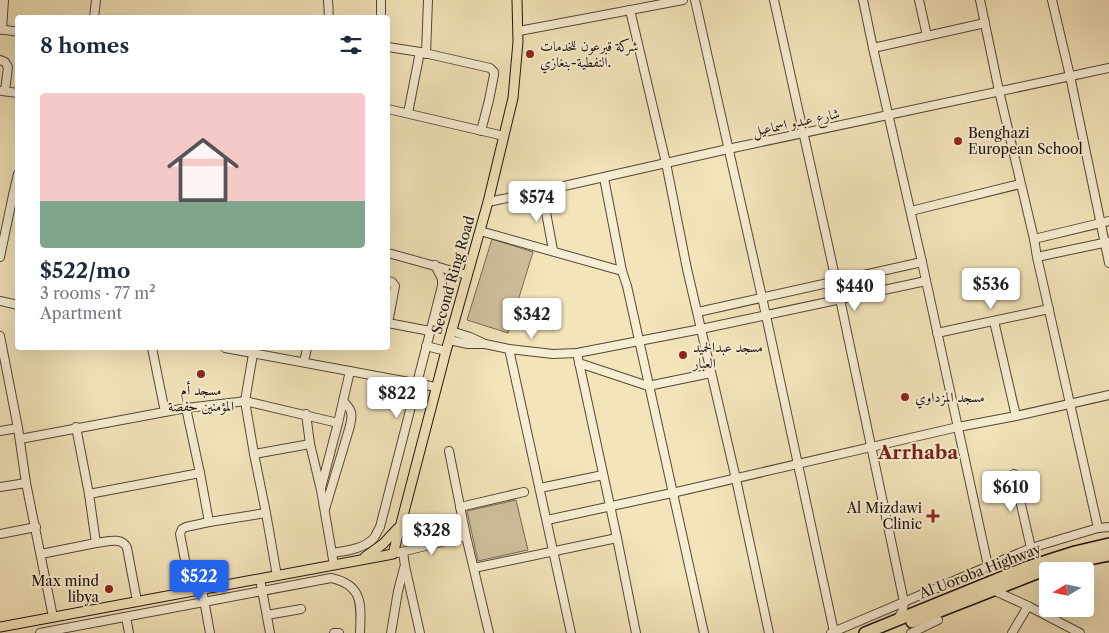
<!DOCTYPE html>
<html lang="en">
<head>
<meta charset="utf-8">
<style>
  :root { --surface:#fff; --page:#f6f6f7; --text:#1f2937; --muted:#747a83; --line:#e0e1e3; --accent:#2563eb }
  body { margin:0; font-family:"Libre Caslon Text",Amiri,serif; background:var(--page); color:var(--text); height:100vh; display:flex; flex-direction:column; font-size:19px; white-space:nowrap }
  * { box-sizing:border-box; margin:0 }
  p { font-size:16px; color:var(--muted) }
  .icon { flex:none; width:28px; height:28px; fill:none; stroke:currentColor; stroke-width:2; stroke-linecap:round; stroke-linejoin:round }
  .map { position:relative; flex:1; overflow:hidden }
  .sheet { position:absolute; left:15px; top:15px; width:375px; height:335px; display:flex; flex-direction:column; background:var(--surface); border-radius:5px; box-shadow:0 5px 20px #0002 }
  .sheet>* { flex:none }
  .needle { width:32px; rotate:260deg }
  .tools { position:absolute; left:1039px; top:562px; display:grid; gap:10px }
  .tools a { display:grid; place-items:center; width:55px; height:55px; border-radius:5px; background:var(--surface); box-shadow:0 5px 20px #0002; font-size:25px }
  .price { position:absolute; translate:-50% -42px; padding:0 11px; border-radius:5px; background:#fff; color:#222; font-size:16px; line-height:32px; filter:drop-shadow(0 1px 2px #0008) }
  .price::after { content:''; position:absolute; left:50%; top:30px; width:15px; height:11px; margin-left:-8px; background:inherit; clip-path:polygon(0 0,100% 0,50% 100%) }
  .price.on { background:var(--accent); color:#fff }
  ul { padding:0; list-style:none }
  li { display:grid; align-content:center; gap:10px; height:265px; padding:0 25px }
  li+li { border-top:1px solid var(--line) }
  li span { display:grid; place-items:center; height:155px; border-radius:5px; color:#555 }
  li>.icon { margin-inline-start:auto }
  span .icon { width:90px; height:90px; fill:#fffc; stroke-width:1 }
  li b { font-size:21px }
  h2 { display:flex; justify-content:space-between; align-items:center; height:60px; padding:0 25px; font-size:21px }
  .map>svg:first-child { display:block }
  .green { fill:#cfc09d; stroke:#776a56 }
  .lines { fill:none; stroke-linecap:round; stroke-linejoin:round }
  .minor-casing { stroke:#54473a; stroke-width:10 }
  .major-casing { stroke:#1f130f; stroke-width:11 }
  .highway-casing { stroke:#1f130f; stroke-width:14 }
  .minor { stroke:#f7edd2; stroke-width:8 }
  .major { stroke:#f3e4ba; stroke-width:9 }
  .highway { stroke:#f3e4ba; stroke-width:11 }
  .poi-dot { fill:#8f2418; stroke:#f7edd2; stroke-width:2 }
  .labels { text-anchor:middle; dominant-baseline:central; stroke-width:4; stroke-linejoin:round; paint-order:stroke }
  .poi-label { font-size:14px; fill:#1f130f; stroke:#f7edd2; text-anchor:start }
  .street-label { font-size:14px; fill:#1f130f; stroke:#f7edd2 }
  .district-label { font-size:19px; font-weight:bold; fill:#7a1f14; stroke:#f7edd2 }
</style>
</head>
<body>
<div class="map">
<svg width="1109" height="633" viewBox="0 0 1109 633">
  <rect width="100%" height="100%" fill="#f3e4ba"/>
  <filter id="stains"><feTurbulence type="fractalNoise" baseFrequency=".004" numOctaves="4"/><feColorMatrix values="0 0 0 0 .2 0 0 0 0 .09 0 0 0 0 .02 0 0 0 .5 -.17"/></filter>
  <radialGradient id="worn" r=".72"><stop offset=".6" stop-color="#630" stop-opacity="0"/><stop offset="1" stop-color="#630" stop-opacity=".3"/></radialGradient>
  <g class="green">
    <polygon points="492,239 533,252 508,333 467,320"/>
    <polygon points="516,500 528,550 478,561 467,511"/>
  </g>
  <g class="lines">
    <defs>
      <g id="minor">
        <polyline points="328,0 329,18"/>
        <polyline points="695,0 762,297 834,632"/>
        <polyline points="774,0 840,299 904,602 903,610 897,620"/>
        <polyline points="863,0 873,48 922,262 988,566"/>
        <polyline points="919,0 927,36"/>
        <polyline points="980,0 999,91 1034,239 1037,257 1098,528"/>
        <polyline points="1052,0 1070,76 1109,263"/>
        <polyline points="630,10 666,163 687,269 736,479 769,633"/>
        <polyline points="94,18 96,0"/>
        <polyline points="381,18 381,0"/>
        <polyline points="0,29 18,32"/>
        <polyline points="2,30 4,0"/>
        <polyline points="519,31 683,0"/>
        <polyline points="388,47 420,52 490,68 494,72 494,75 489,100 481,131"/>
        <polyline points="873,48 985,23"/>
        <polyline points="426,54 428,0"/>
        <polyline points="0,60 5,62 8,67 5,91"/>
        <polyline points="2,91 18,93"/>
        <polyline points="388,109 504,136"/>
        <polyline points="408,113 420,52"/>
        <polyline points="604,178 622,271 627,286 704,633"/>
        <polyline points="542,191 553,250"/>
        <polyline points="13,195 18,174"/>
        <polyline points="488,202 542,191 728,149 1109,68"/>
        <polyline points="911,211 1020,184"/>
        <polyline points="480,231 622,271"/>
        <polyline points="1034,239 1109,221"/>
        <polyline points="388,253 467,275"/>
        <polyline points="0,257 13,195 18,196"/>
        <polyline points="1037,257 1108,242"/>
        <polyline points="388,281 392,282 395,286 388,323 430,331"/>
        <polyline points="0,301 18,305"/>
        <polyline points="698,312 922,262"/>
        <polyline points="994,321 1016,416"/>
        <polyline points="451,331 470,337 483,343"/>
        <polyline points="937,333 1049,309"/>
        <polyline points="0,336 18,428 26,483 53,617"/>
        <polyline points="449,340 468,344 485,344 509,349 553,354 577,353 701,329 926,281"/>
        <polyline points="426,346 446,351"/>
        <polyline points="152,348 165,412"/>
        <polyline points="225,348 436,387"/>
        <polyline points="254,348 245,401 254,454 266,513 277,576"/>
        <polyline points="509,349 571,633"/>
        <polyline points="577,353 617,538 636,633"/>
        <polyline points="304,362 307,348"/>
        <polyline points="579,363 648,386 711,373"/>
        <polyline points="186,408 200,473"/>
        <polyline points="306,414 310,444 321,490 334,565"/>
        <path d="M76,427l13,67 7,49c10,-1 26,-7 31,5l10,53"/>
        <polyline points="0,431 18,428"/>
        <polyline points="20,439 186,408 238,402 245,401 338,423"/>
        <polyline points="449,451 466,536 489,633"/>
        <polyline points="254,454 310,444"/>
        <polyline points="1014,474 1031,548"/>
        <polyline points="0,487 26,483"/>
        <polyline points="321,488 338,423 350,371"/>
        <polyline points="540,488 603,475"/>
        <polyline points="89,494 200,473 209,522 266,513"/>
        <polyline points="460,507 524,492"/>
        <path d="M325,509l25,-83c3,-13 2,-16 -7,-25"/>
        <polyline points="547,520 672,493 958,427 1016,416 1109,395"/>
        <polyline points="0,534 36,527"/>
        <polyline points="403,552 405,566 420,633"/>
        <path d="M332,553c13,-2 32,-4 42,-15 2,-3 4,-8 6,-11l62,-241v-7l-7,-14"/>
        <polyline points="397,553 466,536"/>
        <polyline points="41,554 96,543"/>
        <polyline points="474,568 617,538"/>
        <polyline points="260,579 270,633"/>
        <polyline points="202,589 210,633"/>
        <polyline points="993,590 1028,606 1080,633"/>
        <polyline points="191,591 180,534 182,529 186,527 209,522"/>
        <polyline points="267,615 301,609"/>
        <polyline points="126,617 129,633"/>
        <path d="M40,633l291,-55c33,7 30,28 29,55"/>
        <polyline points="334,633 339,633"/>
        <polyline points="391,633 398,591 404,568"/>
        <polyline points="831,633 1031,548 1098,528 1109,527"/>
        <polyline points="911,633 938,620"/>
        <polyline points="1012,633 1028,606"/>
      </g>
      <g id="major">
        <polyline points="365,557 383,544 398,528"/>
        <polyline points="0,627 393,554 446,351 488,202 513,98 518,42 517,0"/>
      </g>
      <g id="highway">
        <polyline points="912,622 1042,571 1069,563 1109,555"/>
        <polyline points="865,633 1025,568 1075,552 1109,544"/>
      </g>
    </defs>
    <use href="#minor" class="minor-casing"/>
    <use href="#major" class="major-casing"/>
    <use href="#highway" class="highway-casing"/>
    <use href="#minor" class="minor"/>
    <use href="#major" class="major"/>
    <use href="#highway" class="highway"/>
  </g>
  <g class="poi-dot">
    <circle cx="530" cy="54" r="5"/>
    <circle cx="958" cy="141" r="5"/>
    <circle cx="683" cy="355" r="5"/>
    <circle cx="201" cy="374" r="5"/>
    <circle cx="905" cy="397" r="5"/>
    <path d="M930.5 508.5h5v5h5v5h-5v5h-5v-5h-5v-5h5z"/>
    <circle cx="109" cy="589" r="5"/>
  </g>
  <g class="labels">
    <g class="poi-label">
      <text x="540" y="46">شركة قبرعون للخدمات<tspan x="540" dy="16">النفطية-بنغازي.</tspan></text>
      <text x="968" y="133">Benghazi<tspan x="968" dy="16">European School</tspan></text>
      <text x="693" y="347">مسجد عبدالحميد<tspan x="693" dy="16">العبار</tspan></text>
      <text x="201" y="390" text-anchor="middle">مسجد أم<tspan x="201" dy="16">المؤمنين حفصة</tspan></text>
      <text x="915" y="397">مسجد المزداوي</text>
      <text x="922" y="508" text-anchor="end">Al Mizdawi<tspan x="922" dy="16">Clinic</tspan></text>
      <text x="99" y="581" text-anchor="end">Max mind<tspan x="99" dy="16">libya</tspan></text>
    </g>
    <g class="street-label">
      <text transform="translate(796 122) rotate(-12)">شارع عبدو اسماعيل</text>
      <text transform="translate(453 275) rotate(-74)">Second Ring Road</text>
      <text transform="translate(980 571) rotate(-21)">Al Uoroba Highway</text>
    </g>
    <g class="district-label">
      <text x="918" y="452">Arrhaba</text>
    </g>
  </g>
  <rect width="100%" height="100%" filter="url(#stains)"/>
  <rect width="100%" height="100%" fill="url(#worn)"/>
</svg>
<div class="tools">
<a><svg class="needle" viewBox="-14 -14 28 28"><path d="M0-13l5 13h-10z" fill="#e53935"/><path d="M0 13l5-13h-10z" fill="#747a83"/></svg></a>
</div>
<b class="price" style="left:537px;top:223px">$574</b>
<b class="price" style="left:991px;top:310px">$536</b>
<b class="price" style="left:855px;top:312px">$440</b>
<b class="price" style="left:532px;top:340px">$342</b>
<b class="price" style="left:397px;top:419px">$822</b>
<b class="price" style="left:1011px;top:513px">$610</b>
<b class="price" style="left:432px;top:556px">$328</b>
<b class="price on" style="left:199px;top:602px">$522</b>
<section class="sheet">
<h2>8 homes<svg class="icon" aria-label="filters" viewBox="0 0 24 24"><path d="M4 7h16M4 17h16"/><circle cx="9" cy="7" r="2"/><circle cx="15" cy="17" r="2"/></svg></h2>
<ul>
<li><span style="background:linear-gradient(#f6c9c9 70%,#7fa58c 0)"><svg class="icon" aria-label="home" viewBox="0 0 24 24"><path d="M3 11l9-7 9 7M6 9v11h12V9"/></svg></span><div><b>$522/mo</b><p>3 rooms · 77 m²</p><p>Apartment</p></div></li>
</ul>
</section>
</div>
</body>
</html>
